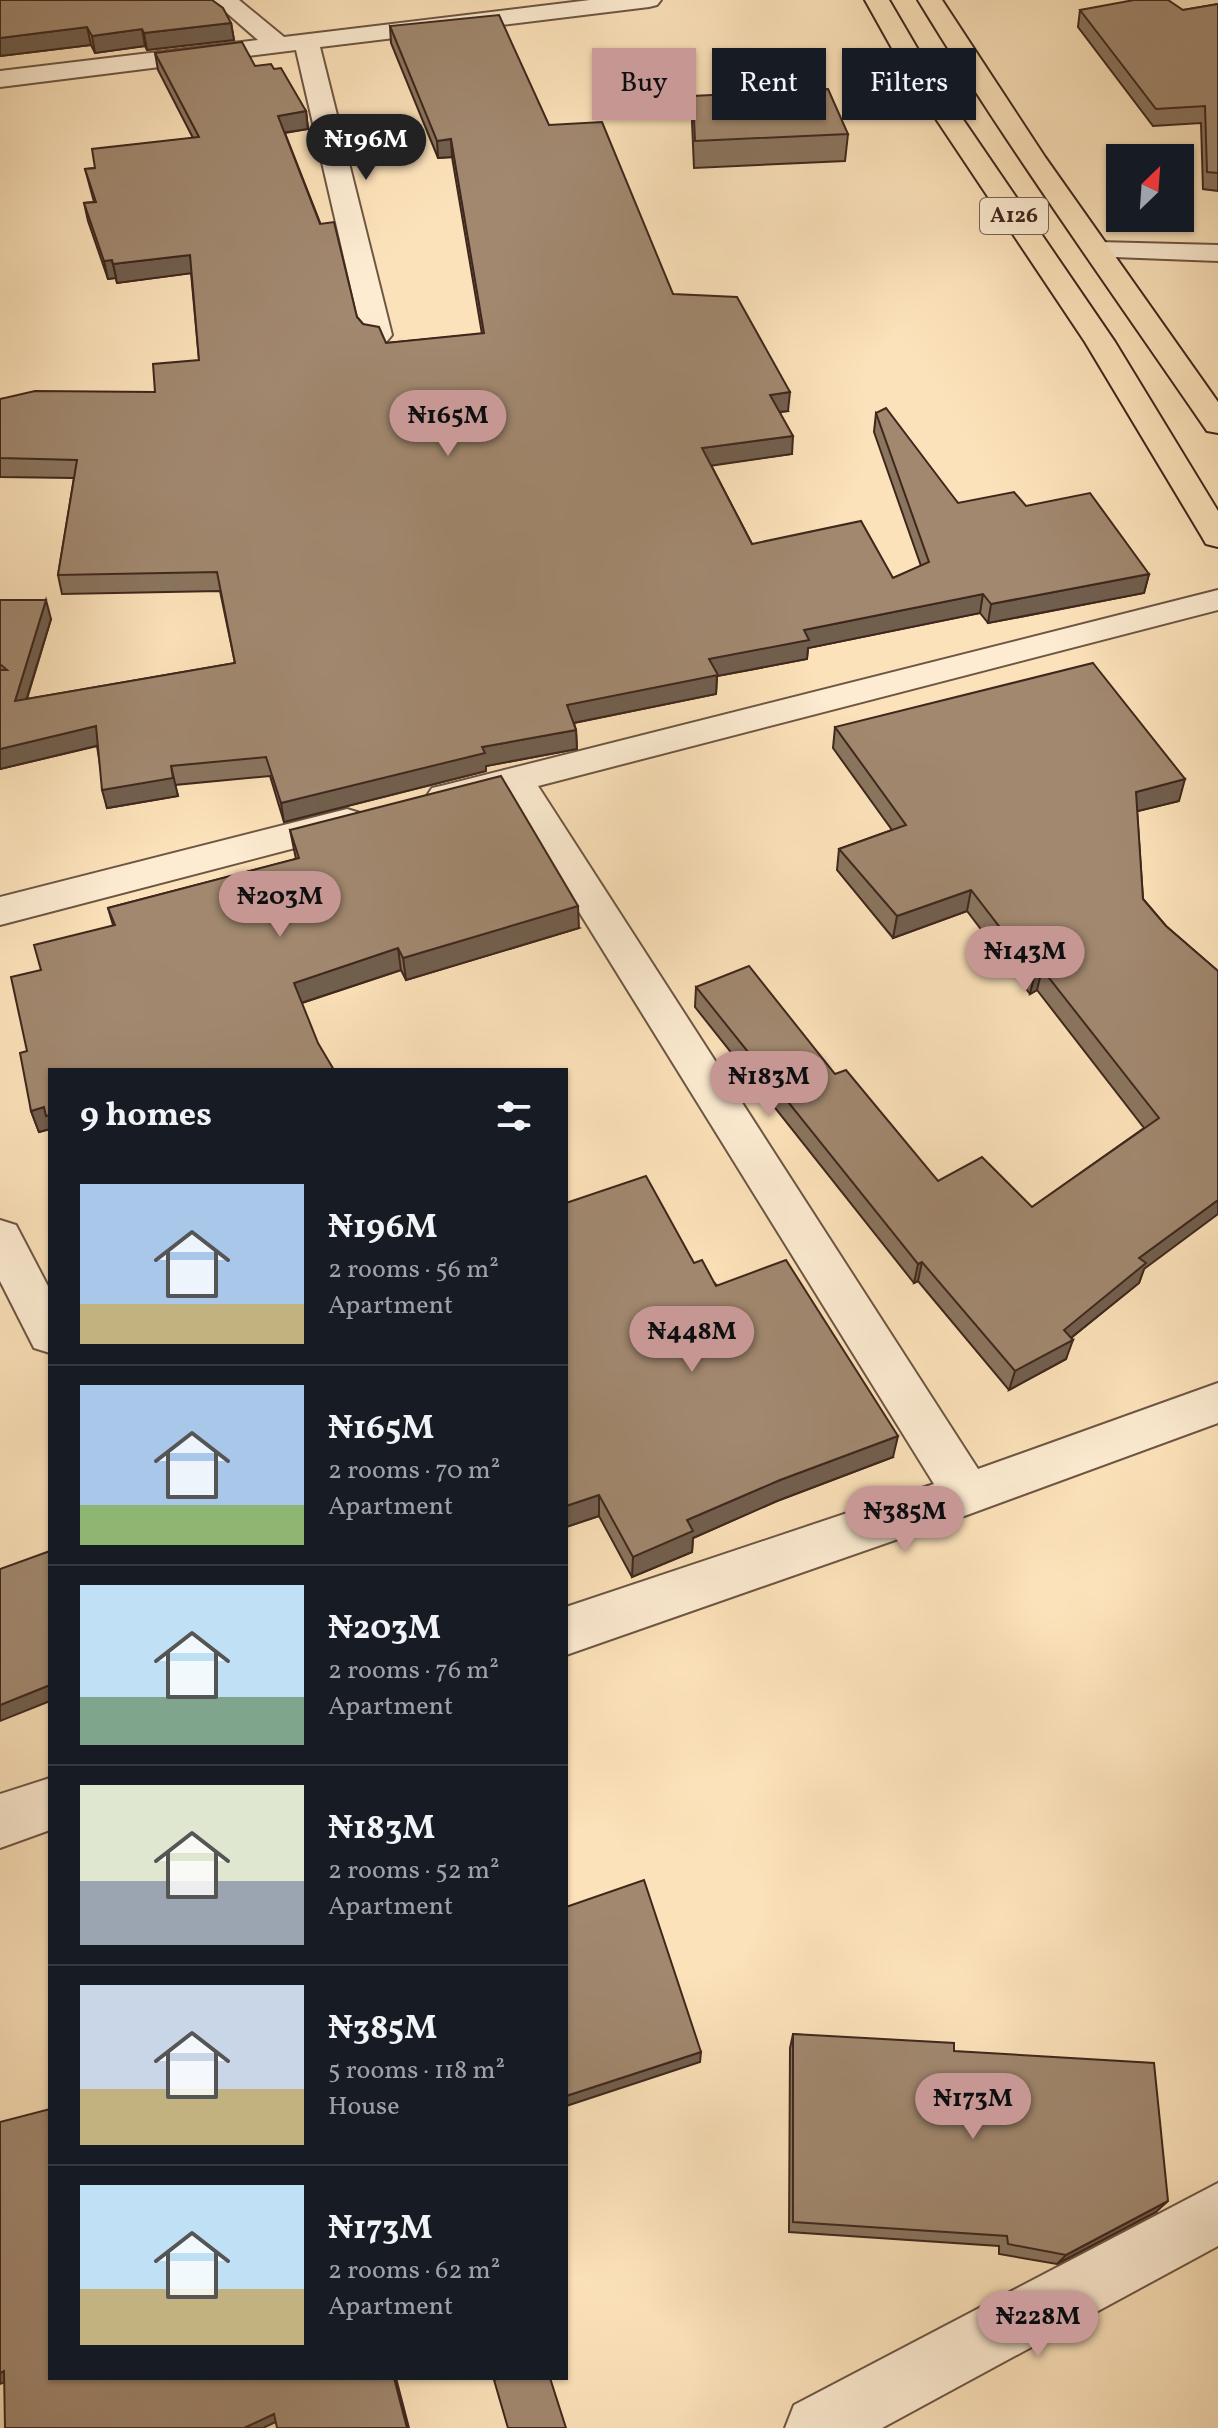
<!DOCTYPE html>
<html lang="en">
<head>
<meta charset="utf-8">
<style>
  :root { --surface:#171b24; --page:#242831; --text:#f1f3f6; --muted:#9ea1a6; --line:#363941; --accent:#c59692 }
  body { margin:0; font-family:Vollkorn,serif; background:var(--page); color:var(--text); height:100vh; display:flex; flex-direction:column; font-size:30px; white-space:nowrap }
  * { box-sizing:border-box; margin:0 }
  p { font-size:26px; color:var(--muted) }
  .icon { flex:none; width:44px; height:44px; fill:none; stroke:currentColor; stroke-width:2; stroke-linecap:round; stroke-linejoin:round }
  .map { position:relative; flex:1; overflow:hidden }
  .details { position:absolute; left:48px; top:1068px; width:520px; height:1312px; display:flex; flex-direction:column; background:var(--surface); border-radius:0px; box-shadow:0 2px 6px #0004 }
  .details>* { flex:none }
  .banner { position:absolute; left:592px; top:48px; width:506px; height:72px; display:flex; gap:16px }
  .needle { width:52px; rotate:25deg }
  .tools { position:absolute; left:1106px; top:144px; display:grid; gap:16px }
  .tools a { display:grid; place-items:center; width:88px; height:88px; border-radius:0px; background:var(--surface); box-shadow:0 2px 6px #0004; font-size:40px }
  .price { position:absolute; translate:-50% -68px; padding:0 18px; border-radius:28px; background:var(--accent); color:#111; font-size:26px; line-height:52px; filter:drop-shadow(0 2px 4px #0008) }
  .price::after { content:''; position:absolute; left:50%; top:48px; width:24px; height:18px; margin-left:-12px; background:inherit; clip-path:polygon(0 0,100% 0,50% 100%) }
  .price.on { background:#222; color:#fff }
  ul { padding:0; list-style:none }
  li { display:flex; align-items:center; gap:24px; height:200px; padding:0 32px }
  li+li { border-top:2px solid var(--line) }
  li span { display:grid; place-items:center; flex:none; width:224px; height:160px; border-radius:0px; color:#555 }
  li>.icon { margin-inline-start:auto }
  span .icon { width:96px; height:96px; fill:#fffc; stroke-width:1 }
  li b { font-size:34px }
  h2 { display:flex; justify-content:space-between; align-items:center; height:96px; padding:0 32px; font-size:34px }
  .chip { padding:0 28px; border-radius:0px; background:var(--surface); box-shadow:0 2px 6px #0004; font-size:28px; line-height:72px }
  .chip.on { background:var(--accent); color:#111 }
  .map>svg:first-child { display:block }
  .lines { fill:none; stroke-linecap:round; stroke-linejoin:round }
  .minor-casing { stroke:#6e5644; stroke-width:4 }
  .highway-casing { stroke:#3f271d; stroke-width:4 }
  .minor { fill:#fdecd2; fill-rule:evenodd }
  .highway { fill:#fce2ba; fill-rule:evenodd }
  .wall { fill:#8a755f; stroke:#3f271d; stroke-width:2 }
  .shaded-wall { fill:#715f4e; stroke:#3f271d; stroke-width:2 }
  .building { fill:#a1886f; stroke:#3f271d; stroke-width:2 }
  .labels { text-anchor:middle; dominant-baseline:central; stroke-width:6; stroke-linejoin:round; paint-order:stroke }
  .shield { fill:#fdecd2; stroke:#786253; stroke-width:2 }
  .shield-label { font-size:22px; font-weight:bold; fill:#3f271d }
</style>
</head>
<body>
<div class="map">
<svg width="1218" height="2428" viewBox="0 0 1218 2428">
  <rect width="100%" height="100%" fill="#fce2ba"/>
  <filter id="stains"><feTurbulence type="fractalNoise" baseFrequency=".0025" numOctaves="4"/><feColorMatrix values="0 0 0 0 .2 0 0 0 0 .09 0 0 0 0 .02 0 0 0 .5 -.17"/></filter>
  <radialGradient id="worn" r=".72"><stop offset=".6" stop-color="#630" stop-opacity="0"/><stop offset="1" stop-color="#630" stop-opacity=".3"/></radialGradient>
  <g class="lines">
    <defs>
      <g id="minor">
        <polygon points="212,0 239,0 284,37 590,0 661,0 657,5 649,7 320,47 392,335 387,341 377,344 367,341 362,335 296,50 0,87 0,71 258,40"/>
        <polygon points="1098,242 1218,245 1218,261 1088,256 1084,250 1088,244"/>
        <polygon points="1218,590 1218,610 538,786 978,1469 1218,1383 1218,1423 967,1515 566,1655 566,1607 934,1484 506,794 445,809 432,806 426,797 432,788 445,785"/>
        <polygon points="347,809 360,813 366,822 360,831 0,925 0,897"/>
        <polygon points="0,1220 16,1225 50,1290 50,1353 34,1348 0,1281"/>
        <polygon points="50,1778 50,1830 0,1848 0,1794"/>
        <polygon points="1218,2183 1218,2246 882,2428 785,2428 794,2405"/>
      </g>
      <g id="highway">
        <polygon points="865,0 889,0 934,77 1115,342 1218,511 1218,547 1206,544 1202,537 1085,342 908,77"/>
        <path d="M918,0h24l103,157 173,245v31l-11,-2c-98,-143 -199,-283 -289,-431z"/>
      </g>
    </defs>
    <use href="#minor" class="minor-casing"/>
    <use href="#highway" class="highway-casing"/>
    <use href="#minor" class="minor"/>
    <use href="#highway" class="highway"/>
  </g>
  <g class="wall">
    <polygon points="0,0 231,23 234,40 147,50 145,46 95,53 91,45 0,56"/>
    <polygon points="1218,4 1218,191 1203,189 1201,123 1153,126 1078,27 1080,10 1183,10"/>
    <polygon points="390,26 549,125 673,294 788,411 780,412 792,454 711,465 752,544 893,578 921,566 874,432 876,413 958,503 1026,506 1149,574 1144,593 988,623 980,613 808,648 807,659 717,676 716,694 574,723 576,730 577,749 486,766 486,771 284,822 270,776 175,785 178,796 107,808 97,746 0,769 0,600 51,619 27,699 235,663 220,591 62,594 58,575 74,478 0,477 0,399 155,392 199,360 191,273 117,283 116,278 108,279 88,221 84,203 94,202 85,169 95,168 193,138 158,70 155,53 274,69 306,111 308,129 285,133 357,317 363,324 386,343 482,334 452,157 438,158 391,43"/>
    <polygon points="693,96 848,134 845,161 694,168 692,122"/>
    <polygon points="835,727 1179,801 1137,811 1143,899 1166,926 1218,971 1144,1269 1139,1283 1071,1338 1066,1359 1009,1390 918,1281 914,1283 695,1007 696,987 835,1074 938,1181 1032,1207 1144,1128 1037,990 1030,994 967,911 893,938 837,870 839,849 892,830 833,748"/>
    <polygon points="290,830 579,928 406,980 401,970 302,1003 50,1070 50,1129 39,1132 31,1111 27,1051 113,925 108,908 296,859"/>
    <polygon points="694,1263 893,1457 777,1501 693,1538 692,1552 632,1577 599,1516 566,1527"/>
    <polygon points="793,2034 954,2051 1156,2212 1057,2264 999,2254 999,2246 789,2232 790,2048"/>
  </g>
  <g class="shaded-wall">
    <polygon points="231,23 234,40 147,50 144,33"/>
    <polygon points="87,27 91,45 0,56 0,38"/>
    <polygon points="142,29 145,46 95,53 92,36"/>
    <polygon points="306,111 308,129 281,133 278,116"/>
    <polygon points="451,139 452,157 438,158 437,141"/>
    <polygon points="190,255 193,273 117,283 113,264"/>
    <polygon points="112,260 116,278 108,279 104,261"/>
    <polygon points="790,392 788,411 769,413 770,395"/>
    <polygon points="793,436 792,454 702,467 702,448"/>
    <polygon points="1149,574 1144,593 988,623 991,604"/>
    <polygon points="983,594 980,613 808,648 807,659 717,676 716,694 568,724 567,705 709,659 804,630"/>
    <polygon points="46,600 51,619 20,720 15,701"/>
    <polygon points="96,726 100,745 0,769 0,749"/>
    <polygon points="576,730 577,749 486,766 486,771 284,822 281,803 482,747"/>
    <polygon points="171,766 178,796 107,808 102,790"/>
    <polygon points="1185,779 1179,801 1130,813 1136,792"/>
    <polygon points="971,890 967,911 893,938 897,916"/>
    <polygon points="578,906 579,928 406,980 403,958"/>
    <polygon points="398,948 401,970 298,1004 294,983"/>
    <polygon points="1042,969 1037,990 1030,994 1035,973"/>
    <polygon points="44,1107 50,1115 50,1129 39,1132 31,1111"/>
    <polygon points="1218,1200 1218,1214 1144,1269 1139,1283 1062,1345 1073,1340 1066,1359 1009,1390 1015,1371 1139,1258"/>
    <polygon points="922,1262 918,1281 914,1283 918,1264"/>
    <polygon points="898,1436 893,1457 777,1501 693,1538 692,1552 632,1577 633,1557 687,1520 780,1480"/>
    <polygon points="599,1495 599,1516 566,1527 566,1506"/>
    <polygon points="50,1685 50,1701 0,1721 0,1705"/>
    <polygon points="701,2052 700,2062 566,2106 566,2096"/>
    <polygon points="1168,2201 1156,2212 1057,2264 1066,2255"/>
    <polygon points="4,2371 16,2378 0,2384 0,2373"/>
    <polygon points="394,2378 396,2378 409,2428 407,2428"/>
    <polygon points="274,2414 280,2420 263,2428 244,2428"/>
  </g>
  <g class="building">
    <polygon points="0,0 212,0 223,8 231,23 144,33 142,29 92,36 87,27 0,38"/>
    <polygon points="1134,0 1168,0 1183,10 1218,4 1218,173 1207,172 1205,106 1156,109 1080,10"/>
    <polygon points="499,15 549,125 602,122 673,294 737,297 790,392 770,395 793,436 702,448 752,544 861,521 893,578 929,562 876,413 886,408 958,503 1014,492 1026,506 1090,493 1149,574 991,604 983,594 804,630 809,640 709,659 718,675 567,705 576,730 482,747 485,753 281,803 266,757 171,766 173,778 102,790 96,726 0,749 0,670 7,670 0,664 0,600 46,600 15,701 235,663 217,572 58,575 77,460 0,458 0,399 35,391 155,392 153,364 199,360 190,255 113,264 112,260 104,261 84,203 96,202 85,169 95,168 92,149 199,137 155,53 242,42 255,66 271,64 274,69 281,68 306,111 278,116 320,224 334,222 357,317 363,324 379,327 386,343 484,333 451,139 437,141 390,26"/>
    <polygon points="828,89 848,134 695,141 693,96"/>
    <polygon points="1093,663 1185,779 1136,792 1143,899 1166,926 1218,971 1218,1200 1139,1258 1146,1263 1064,1330 1073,1340 1015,1371 922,1262 918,1264 696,987 749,966 835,1074 846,1070 938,1181 982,1157 1032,1207 1159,1118 1042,969 1035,973 971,890 897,916 839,849 906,825 835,727"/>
    <polygon points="501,776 578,906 403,958 398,948 294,983 318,1043 334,1070 50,1070 50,1115 46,1116 44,1107 31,1111 20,1053 27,1051 11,977 41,970 34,945 115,925 108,908 299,858 290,830"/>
    <polygon points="646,1176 694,1263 702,1260 716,1286 786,1260 898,1436 780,1480 687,1520 693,1531 633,1557 599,1495 566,1506 566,1203"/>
    <polygon points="50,1551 50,1685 0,1705 0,1569"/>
    <polygon points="644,1880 701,2052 566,2096 566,1907"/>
    <polygon points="793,2034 954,2043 954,2051 1154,2063 1168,2201 1066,2255 1008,2244 1007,2236 793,2222"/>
    <polygon points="50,2109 50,2378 394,2378 407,2428 277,2428 274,2414 244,2428 5,2428 4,2371 0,2373 0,2122"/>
    <polygon points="500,2378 550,2378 566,2428 508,2428 494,2380"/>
  </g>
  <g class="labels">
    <rect class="shield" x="980" y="198" width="68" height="36" rx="6"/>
    <g class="shield-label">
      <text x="1014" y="216">A126</text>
    </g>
  </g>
  <rect width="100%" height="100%" filter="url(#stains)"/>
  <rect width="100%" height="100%" fill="url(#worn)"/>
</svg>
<div class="tools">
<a><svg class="needle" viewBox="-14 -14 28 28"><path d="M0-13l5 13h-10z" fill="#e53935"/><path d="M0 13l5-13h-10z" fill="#9ea1a6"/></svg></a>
</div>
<b class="price on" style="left:366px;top:182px">₦196M</b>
<b class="price" style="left:448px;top:458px">₦165M</b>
<b class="price" style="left:280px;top:939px">₦203M</b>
<b class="price" style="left:1025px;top:994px">₦143M</b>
<b class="price" style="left:769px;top:1119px">₦183M</b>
<b class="price" style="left:692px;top:1374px">₦448M</b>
<b class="price" style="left:905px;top:1554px">₦385M</b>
<b class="price" style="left:973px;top:2141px">₦173M</b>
<b class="price" style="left:1038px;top:2359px">₦228M</b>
<div class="banner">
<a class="chip on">Buy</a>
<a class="chip">Rent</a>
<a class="chip">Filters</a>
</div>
<section class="details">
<h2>9 homes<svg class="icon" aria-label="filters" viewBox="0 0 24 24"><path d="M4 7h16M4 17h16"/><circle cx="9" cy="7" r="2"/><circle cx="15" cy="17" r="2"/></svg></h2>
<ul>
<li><span style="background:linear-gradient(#a9c7e8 75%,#c2b280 0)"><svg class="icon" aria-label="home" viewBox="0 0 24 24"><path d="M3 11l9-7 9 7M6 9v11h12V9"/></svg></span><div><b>₦196M</b><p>2 rooms · 56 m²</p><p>Apartment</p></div></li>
<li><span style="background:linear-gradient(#a9c7e8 75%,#8fb573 0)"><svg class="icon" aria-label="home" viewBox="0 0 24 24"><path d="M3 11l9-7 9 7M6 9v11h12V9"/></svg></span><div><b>₦165M</b><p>2 rooms · 70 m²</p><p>Apartment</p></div></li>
<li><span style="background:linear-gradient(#bfe0f5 70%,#7fa58c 0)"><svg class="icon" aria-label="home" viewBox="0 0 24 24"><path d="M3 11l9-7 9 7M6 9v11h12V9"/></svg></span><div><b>₦203M</b><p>2 rooms · 76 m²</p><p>Apartment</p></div></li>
<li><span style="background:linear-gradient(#dfe7d0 60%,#9aa5b1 0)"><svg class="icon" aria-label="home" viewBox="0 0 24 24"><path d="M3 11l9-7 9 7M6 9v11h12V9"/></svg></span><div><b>₦183M</b><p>2 rooms · 52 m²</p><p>Apartment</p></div></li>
<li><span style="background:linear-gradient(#c9d6e8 65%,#c2b280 0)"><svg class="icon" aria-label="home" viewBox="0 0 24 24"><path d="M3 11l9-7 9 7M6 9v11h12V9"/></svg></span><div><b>₦385M</b><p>5 rooms · 118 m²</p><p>House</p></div></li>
<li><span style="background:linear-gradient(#bfe0f5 65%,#c2b280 0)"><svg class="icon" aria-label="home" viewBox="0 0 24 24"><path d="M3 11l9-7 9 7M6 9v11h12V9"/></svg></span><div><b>₦173M</b><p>2 rooms · 62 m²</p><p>Apartment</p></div></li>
</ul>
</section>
</div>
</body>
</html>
